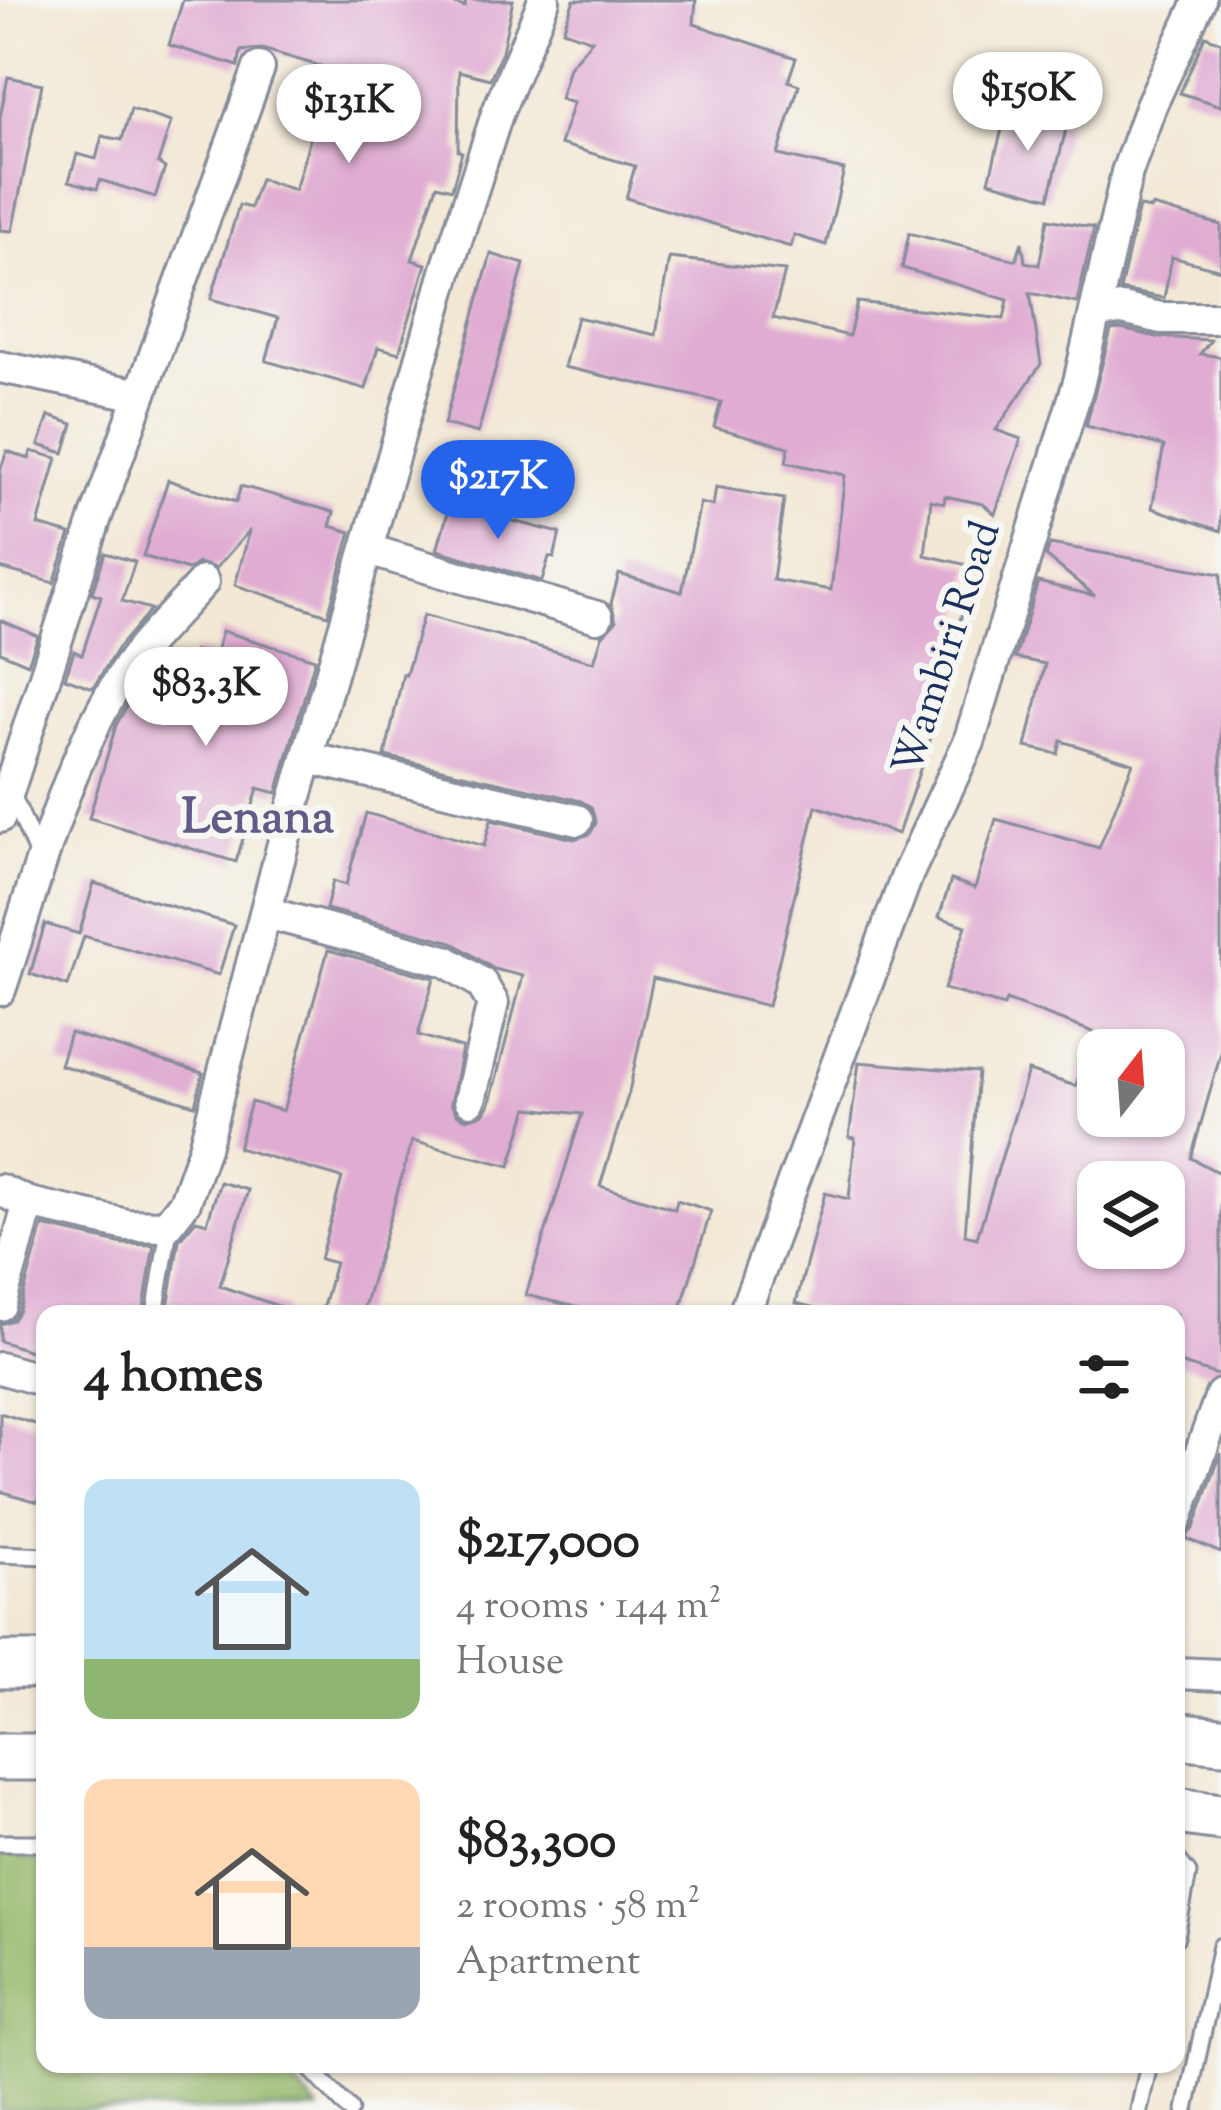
<!DOCTYPE html>
<html lang="en">
<head>
<meta charset="utf-8">
<style>
  :root { --surface:#fff; --page:#f6f6f6; --text:#222; --muted:#767676; --accent:#2563eb }
  body { margin:0; font-family:"Sorts Mill Goudy",serif; background:var(--page); color:var(--text); height:100vh; display:flex; flex-direction:column; font-size:45px; white-space:nowrap }
  * { box-sizing:border-box; margin:0 }
  p { font-size:39px; color:var(--muted) }
  .icon { flex:none; width:66px; height:66px; fill:none; stroke:currentColor; stroke-width:2; stroke-linecap:round; stroke-linejoin:round }
  .map { position:relative; flex:1; overflow:hidden }
  .details { position:absolute; left:36px; top:1305px; width:1149px; height:768px; display:flex; flex-direction:column; background:var(--surface); border-radius:24px; box-shadow:0 3px 9px #0004 }
  .details>* { flex:none }
  .needle { width:78px; rotate:17deg }
  .tools { position:absolute; left:1077px; top:1029px; display:grid; gap:24px }
  .tools a { display:grid; place-items:center; width:108px; height:108px; border-radius:24px; background:var(--surface); box-shadow:0 3px 9px #0004; font-size:60px }
  .price { position:absolute; translate:-50% -102px; padding:0 27px; border-radius:42px; background:#fff; color:#222; font-size:39px; line-height:78px; filter:drop-shadow(0 3px 6px #0008) }
  .price::after { content:''; position:absolute; left:50%; top:72px; width:36px; height:27px; margin-left:-18px; background:inherit; clip-path:polygon(0 0,100% 0,50% 100%) }
  .price.active { background:var(--accent); color:#fff }
  ul { padding:0; list-style:none }
  li { display:flex; align-items:center; gap:36px; height:300px; padding:0 48px }
  li span { display:grid; place-items:center; flex:none; width:336px; height:240px; border-radius:24px; color:#555 }
  li>.icon { margin-inline-start:auto }
  span .icon { width:144px; height:144px; fill:#fffc; stroke-width:1 }
  li b { font-size:51px }
  h2 { display:flex; justify-content:space-between; align-items:center; height:144px; padding:0 48px; font-size:51px }
  .map>svg:first-child { display:block }
  .forest { fill:#96b76b; stroke:#587364; stroke-width:3 }
  .building { fill:#e0acd3; fill-rule:evenodd }
  .lines { fill:none; stroke-linecap:round; stroke-linejoin:round }
  .service-casing { stroke:#878c9a; stroke-width:21 }
  .minor-casing { stroke:#878c9a; stroke-width:36 }
  .secondary-casing { stroke:#878c9a; stroke-width:51 }
  .service { stroke:#fff; stroke-width:15 }
  .minor { stroke:#fff; stroke-width:30 }
  .secondary { stroke:#fff; stroke-width:45 }
  .labels { text-anchor:middle; dominant-baseline:central; stroke-width:12; stroke-linejoin:round; paint-order:stroke }
  .street-label { font-size:42px; fill:#1b2f5e; stroke:#f6f6f2 }
  .quarter-label { font-size:48px; font-weight:bold; fill:#605b87; stroke:#f6f6f2 }
</style>
</head>
<body>
<div class="map">
<svg width="1221" height="2110" viewBox="0 0 1221 2110">
  <rect width="100%" height="100%" fill="#f6f6f2"/>
  <filter id="ink" filterUnits="userSpaceOnUse"><feTurbulence type="fractalNoise" baseFrequency=".00833" numOctaves="2"/><feDisplacementMap in="SourceGraphic" scale="24" xChannelSelector="R" yChannelSelector="G"/><feConvolveMatrix kernelMatrix="1 2 1 2 8 2 1 2 1" color-interpolation-filters="sRGB"/></filter>
  <filter id="wash" filterUnits="userSpaceOnUse"><feTurbulence type="fractalNoise" baseFrequency=".004" numOctaves="4" result="noise"/><feDisplacementMap in="SourceGraphic" scale="48" xChannelSelector="R" yChannelSelector="G"/><feGaussianBlur stdDeviation="2.7" result="paint"/><feColorMatrix in="noise" values="0 0 0 0 0 0 0 0 0 0 0 0 0 0 0 0 0 1.4 0 .05"/><feComposite in="paint" operator="in"/></filter>
  <g filter="url(#wash)">
    <rect width="100%" height="100%" fill="#f3e8d5"/>
    <polygon class="forest" points="0,1853 45,1863 45,2064 277,2064 319,2110 0,2110"/>
    <g id="blocks">
      <g class="building">
        <polygon points="183,0 438,0 465,7 466,0 513,0 502,51 490,79 459,71 458,151 462,152 452,189 437,185 412,260 426,264 399,353 378,347 366,389 266,361 278,318 211,299 239,205 250,208 260,179 295,190 330,69 262,49 241,51 238,66 169,45"/>
        <polygon points="574,0 696,0 694,24 796,58 788,81 799,85 778,155 844,170 826,245 794,235 791,247 626,198 635,166 560,144 573,103 560,99 569,67 592,40 563,30"/>
        <polygon points="1205,36 1221,42 1221,106 1180,93"/>
        <polygon points="8,77 42,84 12,231 0,230 0,117"/>
        <polygon points="131,109 171,122 158,163 165,168 155,197 100,180 97,189 69,181 77,154 96,159 102,136 122,140"/>
        <polygon points="1006,113 1067,125 1049,198 989,181"/>
        <polygon points="1152,206 1221,225 1221,270 1172,257 1164,298 1120,290 1139,207 1151,209"/>
        <polygon points="1048,219 1094,228 1077,303 1030,293 1041,364 996,430 1021,439 995,514 983,504 945,496 944,503 931,500 925,555 972,566 941,708 898,834 816,806 768,1006 653,978 629,1092 600,1186 675,1209 677,1200 711,1211 679,1314 605,1314 526,1295 582,1114 528,1108 510,1166 412,1141 362,1314 321,1314 335,1263 320,1259 342,1178 238,1148 251,1102 283,1111 328,950 434,978 418,1035 462,1048 451,1104 458,1115 467,1119 483,1114 489,1106 523,976 494,969 452,942 326,909 333,881 346,885 366,813 484,846 491,820 574,839 590,834 596,823 591,807 581,801 385,756 403,674 406,675 423,615 594,662 602,636 616,621 611,603 619,574 682,592 700,503 713,506 716,487 784,499 773,580 831,590 845,475 786,462 789,447 714,427 721,402 564,367 577,317 656,335 669,258 785,271 773,318 849,336 857,302 1004,319 1008,300 902,268 909,233 1016,260 1022,242 1025,262 1039,265"/>
        <polygon points="491,254 524,264 478,433 444,424"/>
        <polygon points="1121,329 1157,337 1211,340 1200,354 1221,357 1221,531 1152,508 1164,446 1086,426 1111,330"/>
        <polygon points="49,416 73,424 64,453 39,445"/>
        <polygon points="7,451 29,459 31,451 57,458 38,525 70,534 54,583 0,568 0,471"/>
        <polygon points="168,480 236,502 241,486 334,512 330,526 351,532 328,615 235,585 250,530 216,568 198,563 188,570 143,556"/>
        <polygon points="450,505 560,533 554,558 549,557 542,581 437,550"/>
        <path d="M1050,544l171,30v479l-30,105 30,16v202l-45,-14v-48h-337l-43,-11 29,-110 24,6 6,-61 -6,-1 10,-75 119,10 -13,163 12,3 51,-167 48,15 17,-54 -87,-32 -2,6 -60,-17 22,-63 -27,-9 12,-37 24,8 21,-69 103,29 34,-85 -72,-22 -3,13 -32,-7 19,-83 -30,-6 23,-76 57,14 -49,-40zM1098,1039l33,11h33v66h-66zM1098,1182h66v66h-66z"/>
        <polygon points="105,553 135,562 122,601 151,609 117,649 93,688 65,678 74,651 82,655 101,596 92,593"/>
        <polygon points="0,620 38,636 28,664 0,652"/>
        <polygon points="222,631 315,659 277,793 258,788 236,862 89,818 116,725 131,699 178,713 195,651 215,657"/>
        <polygon points="94,883 234,925 219,975 84,936 68,986 30,974 45,924 79,934"/>
        <polygon points="70,1033 203,1073 195,1105 60,1065"/>
        <polygon points="220,1182 248,1190 220,1286 287,1309 286,1314 167,1314 179,1240 196,1220 207,1223"/>
        <polygon points="43,1226 123,1244 154,1245 143,1314 45,1314 45,1356 0,1341 0,1324 13,1320 19,1310"/>
        <polygon points="0,1413 45,1427 45,1478 38,1502 0,1491"/>
        <polygon points="1221,1453 1221,1553 1185,1538 1194,1528"/>
      </g>
    </g>
  </g>
  <g filter="url(#ink)">
    <use href="#blocks" fill-opacity="0" stroke="#878c9a" stroke-width="3"/>
    <g class="lines">
      <defs>
        <g id="service">
          <polyline points="11,792 39,858"/>
          <polyline points="155,1314 170,1223"/>
          <polyline points="0,1554 45,1556"/>
          <polyline points="0,1843 45,1843"/>
          <polyline points="1176,1858 1188,1873 1176,1937"/>
          <polyline points="306,2064 350,2110"/>
          <polyline points="1139,2110 1149,2064"/>
          <polyline points="1186,2110 1221,1946"/>
        </g>
        <g id="minor">
          <polyline points="1096,312 1122,309 1161,318 1221,318"/>
          <polyline points="0,367 140,395"/>
          <polyline points="368,550 597,617"/>
          <polyline points="308,758 577,820"/>
          <polyline points="0,817 96,517 259,68"/>
          <polyline points="267,913 446,961 481,983 493,1003 470,1100"/>
          <path d="M0,990c35,-103 64,-226 124,-317 22,-33 53,-61 79,-91"/>
          <polyline points="0,1190 29,1203 0,1305"/>
          <polyline points="29,1203 127,1225 166,1226 185,1202 204,1148 289,821 446,272 497,114 544,0"/>
          <polyline points="744,1314 908,873 969,742 1079,382 1127,172 1151,105 1200,0"/>
          <polyline points="0,1368 45,1381"/>
          <polyline points="1176,1521 1221,1395"/>
          <polyline points="1176,1673 1221,1675"/>
        </g>
        <g id="secondary">
          <polyline points="0,1665 45,1665"/>
          <polyline points="1176,1735 1221,1740"/>
          <polyline points="0,1757 45,1757"/>
          <polyline points="1176,1811 1221,1817"/>
        </g>
      </defs>
      <use href="#service" class="service-casing"/>
      <use href="#minor" class="minor-casing"/>
      <use href="#secondary" class="secondary-casing"/>
      <use href="#service" class="service"/>
      <use href="#minor" class="minor"/>
      <use href="#secondary" class="secondary"/>
    </g>
  </g>
  <g class="labels">
    <g class="street-label">
      <text transform="translate(949 649) rotate(-72)">Wambiri Road</text>
    </g>
    <g class="quarter-label">
      <text x="258" y="820">Lenana</text>
    </g>
  </g>
</svg>
<div class="tools">
<a><svg class="needle" viewBox="-14 -14 28 28"><path d="M0-13l5 13h-10z" fill="#e53935"/><path d="M0 13l5-13h-10z" fill="#767676"/></svg></a>
<a><svg class="icon" aria-label="layers" viewBox="0 0 24 24"><path d="M12 4l9 5-9 5-9-5zM3 14l9 5 9-5"/></svg></a>
</div>
<b class="price" style="left:1028px;top:154px">$150K</b>
<b class="price" style="left:349px;top:166px">$131K</b>
<b class="price active" style="left:498px;top:542px">$217K</b>
<b class="price" style="left:206px;top:749px">$83.3K</b>
<section class="details">
<h2>4 homes<svg class="icon" aria-label="filters" viewBox="0 0 24 24"><path d="M4 7h16M4 17h16"/><circle cx="9" cy="7" r="2"/><circle cx="15" cy="17" r="2"/></svg></h2>
<ul>
<li><span style="background:linear-gradient(#bfe0f5 75%,#8fb573 0)"><svg class="icon" aria-label="home" viewBox="0 0 24 24"><path d="M3 11l9-7 9 7M6 9v11h12V9"/></svg></span><div><b>$217,000</b><p>4 rooms · 144 m²</p><p>House</p></div></li>
<li><span style="background:linear-gradient(#ffd9b3 70%,#9aa5b1 0)"><svg class="icon" aria-label="home" viewBox="0 0 24 24"><path d="M3 11l9-7 9 7M6 9v11h12V9"/></svg></span><div><b>$83,300</b><p>2 rooms · 58 m²</p><p>Apartment</p></div></li>
</ul>
</section>
</div>
</body>
</html>
